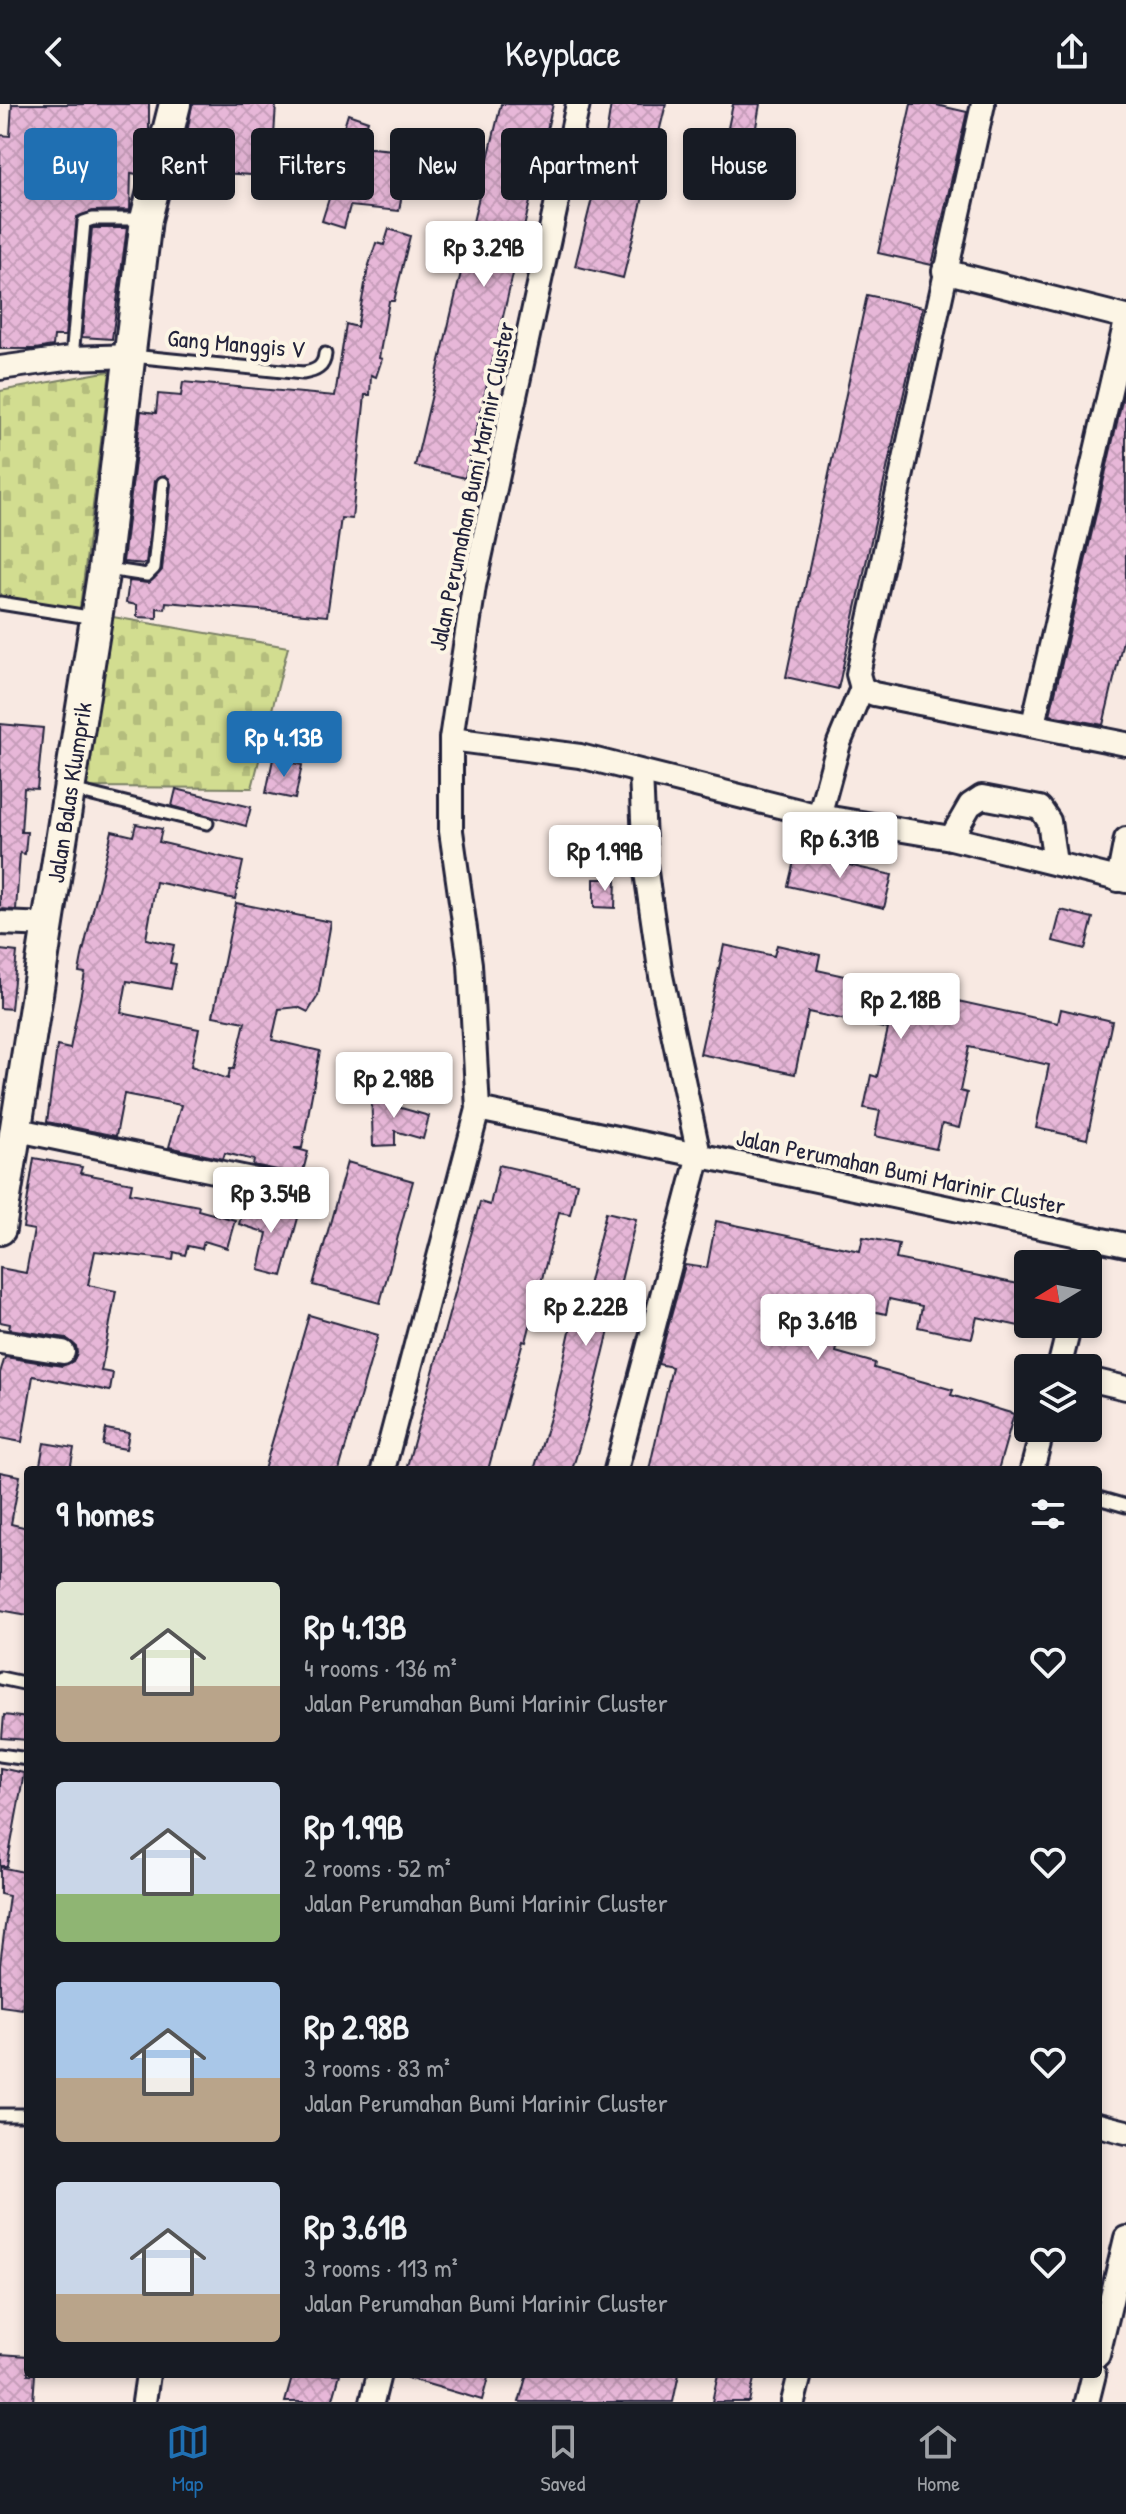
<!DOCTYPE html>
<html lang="en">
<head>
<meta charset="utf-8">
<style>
  :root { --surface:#171b24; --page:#242831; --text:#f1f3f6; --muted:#9ea1a6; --line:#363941; --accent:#1f6fb2 }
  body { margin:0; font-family:"Patrick Hand",sans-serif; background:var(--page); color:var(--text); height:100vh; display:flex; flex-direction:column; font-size:30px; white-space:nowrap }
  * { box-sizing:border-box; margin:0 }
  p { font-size:26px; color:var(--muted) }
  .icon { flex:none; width:44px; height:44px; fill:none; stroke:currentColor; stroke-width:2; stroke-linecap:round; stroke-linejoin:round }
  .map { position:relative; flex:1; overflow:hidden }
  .panel { position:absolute; left:24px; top:1362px; width:1078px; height:912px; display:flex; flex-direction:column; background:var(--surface); border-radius:8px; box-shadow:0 4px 12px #0003 }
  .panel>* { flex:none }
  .banner { position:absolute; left:24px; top:24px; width:1078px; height:72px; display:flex; gap:16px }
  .needle { width:52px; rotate:260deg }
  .buttons { position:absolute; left:1014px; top:1146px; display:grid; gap:16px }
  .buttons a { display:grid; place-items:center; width:88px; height:88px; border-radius:8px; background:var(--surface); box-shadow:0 4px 12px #0003; font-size:40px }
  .price { position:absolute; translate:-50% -68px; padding:0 18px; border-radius:8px; background:#fff; color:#222; font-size:26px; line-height:52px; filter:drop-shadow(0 2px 4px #0008) }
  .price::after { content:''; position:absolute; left:50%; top:48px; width:24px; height:18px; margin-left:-12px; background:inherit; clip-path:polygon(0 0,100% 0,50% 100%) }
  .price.selected { background:var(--accent); color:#fff }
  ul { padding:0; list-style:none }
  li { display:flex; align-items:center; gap:24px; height:200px; padding:0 32px }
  li span { display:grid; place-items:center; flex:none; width:224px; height:160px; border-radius:8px; color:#555 }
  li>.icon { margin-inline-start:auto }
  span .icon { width:96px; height:96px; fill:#fffc; stroke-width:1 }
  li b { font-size:34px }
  h2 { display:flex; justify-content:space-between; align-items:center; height:96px; padding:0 32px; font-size:34px }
  .chip { padding:0 28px; border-radius:8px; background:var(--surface); box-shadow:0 4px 12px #0003; font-size:28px; line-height:72px }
  .chip.selected { background:var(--accent); color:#fff }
  header { display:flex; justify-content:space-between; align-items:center; height:104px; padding:0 32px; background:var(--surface); font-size:36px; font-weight:600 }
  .tabs { display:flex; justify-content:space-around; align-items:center; height:112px; border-top:2px solid var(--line); background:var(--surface); font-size:22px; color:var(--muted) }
  .tabs a { display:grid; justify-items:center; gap:4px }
  .tabs .selected { color:var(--accent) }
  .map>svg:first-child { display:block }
  .cemetery { fill:url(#cemetery-stones); stroke:#7a8066; stroke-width:2 }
  .building { fill:url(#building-cross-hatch); stroke:#22223b; stroke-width:2; fill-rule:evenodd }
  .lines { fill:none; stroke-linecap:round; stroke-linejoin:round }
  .lane-casing { stroke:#22223b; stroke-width:17 }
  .street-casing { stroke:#22223b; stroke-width:28 }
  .secondary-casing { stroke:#22223b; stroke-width:36 }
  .lane { stroke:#fcf5e5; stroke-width:11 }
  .street { stroke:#fcf5e5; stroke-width:22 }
  .secondary { stroke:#fcf5e5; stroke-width:30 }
  .labels { text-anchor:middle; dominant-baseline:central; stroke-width:8; stroke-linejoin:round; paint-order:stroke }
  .street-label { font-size:24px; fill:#22223b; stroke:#fcf5e5 }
</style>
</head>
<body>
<header><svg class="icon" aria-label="back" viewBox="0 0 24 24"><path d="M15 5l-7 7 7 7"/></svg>Keyplace<svg class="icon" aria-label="share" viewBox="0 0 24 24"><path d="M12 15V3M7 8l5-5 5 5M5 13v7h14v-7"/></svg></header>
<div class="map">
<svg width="1126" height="2298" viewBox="0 0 1126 2298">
  <defs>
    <pattern id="cemetery-stones" width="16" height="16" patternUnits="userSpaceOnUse" patternTransform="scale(2)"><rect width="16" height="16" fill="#d2dd90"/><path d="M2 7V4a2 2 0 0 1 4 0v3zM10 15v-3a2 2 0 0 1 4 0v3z" fill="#b4bd7d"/></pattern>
    <pattern id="building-cross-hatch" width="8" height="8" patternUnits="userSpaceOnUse" patternTransform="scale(2)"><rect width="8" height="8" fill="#e7b7d8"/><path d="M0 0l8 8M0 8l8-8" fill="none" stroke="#c69dba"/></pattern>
  </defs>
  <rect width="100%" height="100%" fill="#f8e9e2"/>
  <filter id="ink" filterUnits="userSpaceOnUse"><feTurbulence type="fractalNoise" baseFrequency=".0125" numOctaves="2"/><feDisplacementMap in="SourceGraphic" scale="16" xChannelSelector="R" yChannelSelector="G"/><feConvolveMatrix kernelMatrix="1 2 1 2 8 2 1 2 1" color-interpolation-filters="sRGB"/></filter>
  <g filter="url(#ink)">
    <g class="cemetery">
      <polygon points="110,267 79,512 0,492 0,287"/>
      <polygon points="107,512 288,543 252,684 83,683"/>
    </g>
    <g class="building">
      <path d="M12,0h137v30l-5,21 -5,-1 -2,20 -6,-1 -1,37 -37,1 -16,6 -12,119h-11l-1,10 -18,3h-35v-214l10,1zM28,56l33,3v35l-34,-1z"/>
      <polygon points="192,0 276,0 273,48 335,53 348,10 368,17 360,43 417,48 416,68 406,68 399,107 350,102 344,124 322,117 332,85 280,81 280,73 181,66"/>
      <polygon points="501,0 553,0 465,374 415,362"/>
      <polygon points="611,0 666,0 623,174 575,162 603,51"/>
      <polygon points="733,0 760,0 755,29 728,24"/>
      <polygon points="911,0 932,0 967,8 932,161 878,149"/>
      <polygon points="92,124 127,124 112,235 82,233"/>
      <polygon points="389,125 410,132 394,197 389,197 379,254 382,255 376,273 371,271 370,291 365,291 352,415 341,414 327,512 166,498 165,505 157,504 157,514 137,513 137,501 126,499 129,477 149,479 162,466 171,380 165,371 155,377 146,460 123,458 141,307 156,309 158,290 181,292 183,278 335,292 346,220 357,223 368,164 376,139 384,141"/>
      <polygon points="867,191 923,203 838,585 786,573"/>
      <polygon points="1126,279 1126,524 1103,621 1050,611"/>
      <polygon points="0,620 43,624 37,685 24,684 21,728 27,728 25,750 20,749 16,806 0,805"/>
      <polygon points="273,655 302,661 295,695 266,689"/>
      <polygon points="176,685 251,703 246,722 172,702"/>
      <polygon points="136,720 162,725 159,738 243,758 235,795 156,778 146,835 174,841 170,859 176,860 171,885 127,877 121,909 199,925 191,962 228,975 230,965 234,965 245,918 213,912 236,799 331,818 318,892 308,908 298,903 279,905 272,936 320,947 302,1044 294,1044 308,1048 302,1071 253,1061 254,1056 225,1049 223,1055 169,1043 181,1001 124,990 116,1032 47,1018 57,942 70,945 85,869 79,868 82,852 112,727 133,732"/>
      <polygon points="796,749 892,771 884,804 788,782"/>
      <polygon points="594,775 616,775 615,804 594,803"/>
      <polygon points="1061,806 1093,814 1085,845 1053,837"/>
      <polygon points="724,841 774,852 777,841 820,851 817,866 1058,919 1061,905 1112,917 1087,1035 1036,1024 1049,961 969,943 960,987 967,989 959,1024 942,1020 936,1045 875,1032 880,1007 864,1004 871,971 877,973 888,925 808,908 795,970 700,950"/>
      <polygon points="0,846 17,848 11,905 0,904"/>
      <polygon points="371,986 394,986 394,1002 429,1012 423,1035 395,1027 395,1041 373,1042"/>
      <polygon points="34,1054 82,1063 80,1069 132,1079 130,1089 199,1102 198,1106 235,1116 227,1144 204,1137 202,1145 188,1142 185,1151 174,1148 173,1156 95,1147 88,1181 116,1187 101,1267 113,1269 110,1287 33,1272 22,1338 0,1334 0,1269 5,1253 62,1262 73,1257 77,1249 76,1242 66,1234 9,1225 10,1220 0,1218 0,1164 26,1169 34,1126 23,1124"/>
      <polygon points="347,1058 413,1077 380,1199 313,1181"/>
      <polygon points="499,1061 577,1079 570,1110 559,1108 526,1238 523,1237 488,1366 406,1366 480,1098 490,1101"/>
      <polygon points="245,1098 298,1114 282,1172 259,1166 267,1129 239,1120"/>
      <polygon points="606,1108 636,1115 587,1317 572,1366 534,1366 553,1304 576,1200 583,1202"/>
      <polygon points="716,1117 860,1147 863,1133 899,1140 896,1155 1028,1182 1028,1224 977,1213 972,1234 945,1229 918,1223 922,1202 889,1195 886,1210 849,1202 836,1248 875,1259 874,1264 953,1286 951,1291 1014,1310 998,1366 649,1366 672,1263 658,1260 685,1161 707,1164"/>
      <polygon points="309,1211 378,1231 339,1366 264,1366"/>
      <polygon points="106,1325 129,1329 126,1345 103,1341"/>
      <polygon points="44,1339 74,1344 70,1366 39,1366"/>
      <polygon points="0,1368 20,1372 11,1420 28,1424 28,1511 0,1506"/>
      <polygon points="4,1611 28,1614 28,1636 2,1634"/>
      <polygon points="0,1664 24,1669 7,1762 0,1762"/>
      <polygon points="0,1763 28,1769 28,1864 22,1905 0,1902 0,1860 9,1792 0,1790"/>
      <polygon points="0,2250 28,2252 28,2270 35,2270 33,2298 0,2298"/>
      <polygon points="293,2270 340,2270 332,2298 285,2298"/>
      <polygon points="408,2270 489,2270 482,2296 407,2274"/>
      <polygon points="527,2270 679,2270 673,2298 519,2298"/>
      <polygon points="718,2270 755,2270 749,2298 712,2298"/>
    </g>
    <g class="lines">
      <defs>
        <g id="lane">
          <path d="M132,252l171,17c13,-2 21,-6 22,-19"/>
          <polyline points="72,254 84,118 93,115 142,115"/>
          <polyline points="107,465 147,471 154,464 163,379"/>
          <polyline points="0,499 95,514"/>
          <polyline points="72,686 207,719"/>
          <polyline points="1098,1394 1126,1402"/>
          <polyline points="0,1574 28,1580"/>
          <polyline points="0,1651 28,1655"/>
          <polyline points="0,2011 28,2011"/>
        </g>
        <g id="street">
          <polyline points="983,0 858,570 862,584 874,590 1126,640"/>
          <polyline points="944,167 1126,213"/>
          <polyline points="0,264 72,254 132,252"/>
          <polyline points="1033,620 1126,217"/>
          <polyline points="451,635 580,652 819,712 951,734 1126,777"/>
          <polyline points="819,712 839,639 862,584"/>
          <polyline points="951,734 970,701 982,693 1040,704 1049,717 1055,759"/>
          <polyline points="1118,776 1126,735"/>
          <polyline points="0,819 50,821"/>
          <polyline points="478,1005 1126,1141"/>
          <polyline points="18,1026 304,1086"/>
          <polyline points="1086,1160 1093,1134"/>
          <polyline points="0,1238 63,1248"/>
          <polyline points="1059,1264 1070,1220"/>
          <polyline points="1088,1275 1126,1284"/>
          <polyline points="383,1366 478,1005 470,860 451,727 451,635 474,482 578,0"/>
          <polyline points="616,1366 699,1051 661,872 645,761 641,669"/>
          <polyline points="1032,1366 1043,1324"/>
          <polyline points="1098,2021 1126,2028"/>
          <polyline points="1098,2251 1126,2134"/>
          <polyline points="144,2298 148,2270"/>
          <polyline points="372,2298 379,2270"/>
          <polyline points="793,2298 800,2270"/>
          <polyline points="1087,2298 1094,2270"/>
        </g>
        <g id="secondary">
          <path id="s1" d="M0,1125l104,-661 42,-349 29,-115"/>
        </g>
      </defs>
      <use href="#lane" class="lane-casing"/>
      <use href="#street" class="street-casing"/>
      <use href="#secondary" class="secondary-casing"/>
      <use href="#lane" class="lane"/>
      <use href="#street" class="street"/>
      <use href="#secondary" class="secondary"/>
    </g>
  </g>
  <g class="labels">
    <g class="street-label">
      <text transform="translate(236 239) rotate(5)">Gang Manggis V</text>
      <text transform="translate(471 382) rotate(-78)">Jalan Perumahan Bumi Marinir Cluster</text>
      <text stroke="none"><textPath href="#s1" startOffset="442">Jalan Balas Klumprik</textPath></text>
      <text transform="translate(901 1067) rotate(12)">Jalan Perumahan Bumi Marinir Cluster</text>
    </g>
  </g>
</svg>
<div class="buttons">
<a><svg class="needle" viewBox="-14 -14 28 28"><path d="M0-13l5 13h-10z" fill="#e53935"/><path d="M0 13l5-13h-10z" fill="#9ea1a6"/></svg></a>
<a><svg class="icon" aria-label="layers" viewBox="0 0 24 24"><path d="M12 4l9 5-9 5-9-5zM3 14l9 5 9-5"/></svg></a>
</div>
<b class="price" style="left:484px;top:185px">Rp 3.29B</b>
<b class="price selected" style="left:284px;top:675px">Rp 4.13B</b>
<b class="price" style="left:840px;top:776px">Rp 6.31B</b>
<b class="price" style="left:605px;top:789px">Rp 1.99B</b>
<b class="price" style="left:901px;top:937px">Rp 2.18B</b>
<b class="price" style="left:394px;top:1016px">Rp 2.98B</b>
<b class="price" style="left:271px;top:1131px">Rp 3.54B</b>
<b class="price" style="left:586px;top:1244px">Rp 2.22B</b>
<b class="price" style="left:818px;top:1258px">Rp 3.61B</b>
<div class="banner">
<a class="chip selected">Buy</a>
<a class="chip">Rent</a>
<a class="chip">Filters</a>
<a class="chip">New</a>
<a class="chip">Apartment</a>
<a class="chip">House</a>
</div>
<section class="panel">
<h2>9 homes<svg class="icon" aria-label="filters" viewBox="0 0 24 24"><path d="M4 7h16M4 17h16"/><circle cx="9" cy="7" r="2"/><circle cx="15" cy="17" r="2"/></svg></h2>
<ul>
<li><span style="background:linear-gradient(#dfe7d0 65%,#b9a48a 0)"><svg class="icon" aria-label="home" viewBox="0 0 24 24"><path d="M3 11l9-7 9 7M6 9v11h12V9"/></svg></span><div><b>Rp 4.13B</b><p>4 rooms · 136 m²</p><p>Jalan Perumahan Bumi Marinir Cluster</p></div><svg class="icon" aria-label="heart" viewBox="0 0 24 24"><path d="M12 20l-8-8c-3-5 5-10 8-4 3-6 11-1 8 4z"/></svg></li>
<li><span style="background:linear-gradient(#c9d6e8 70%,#8fb573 0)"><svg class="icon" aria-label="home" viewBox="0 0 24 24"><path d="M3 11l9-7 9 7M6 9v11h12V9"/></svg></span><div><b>Rp 1.99B</b><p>2 rooms · 52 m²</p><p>Jalan Perumahan Bumi Marinir Cluster</p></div><svg class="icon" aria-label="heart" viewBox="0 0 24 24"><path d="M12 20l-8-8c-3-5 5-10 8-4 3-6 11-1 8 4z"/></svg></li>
<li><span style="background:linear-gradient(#a9c7e8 60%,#b9a48a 0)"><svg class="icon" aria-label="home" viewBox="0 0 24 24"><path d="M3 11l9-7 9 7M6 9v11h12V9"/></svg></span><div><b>Rp 2.98B</b><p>3 rooms · 83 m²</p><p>Jalan Perumahan Bumi Marinir Cluster</p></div><svg class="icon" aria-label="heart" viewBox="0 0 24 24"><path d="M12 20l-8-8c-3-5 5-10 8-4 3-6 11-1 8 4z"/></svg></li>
<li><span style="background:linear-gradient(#c9d6e8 70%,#b9a48a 0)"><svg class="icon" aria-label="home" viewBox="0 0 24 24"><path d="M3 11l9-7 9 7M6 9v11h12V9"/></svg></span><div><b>Rp 3.61B</b><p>3 rooms · 113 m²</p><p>Jalan Perumahan Bumi Marinir Cluster</p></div><svg class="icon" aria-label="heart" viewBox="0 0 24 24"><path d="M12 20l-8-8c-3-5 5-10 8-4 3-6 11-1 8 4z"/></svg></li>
</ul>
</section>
</div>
<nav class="tabs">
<a class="selected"><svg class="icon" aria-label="map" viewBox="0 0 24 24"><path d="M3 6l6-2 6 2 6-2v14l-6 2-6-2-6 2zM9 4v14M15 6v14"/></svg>Map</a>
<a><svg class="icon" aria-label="saved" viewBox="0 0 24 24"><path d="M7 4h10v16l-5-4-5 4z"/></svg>Saved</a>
<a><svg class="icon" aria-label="home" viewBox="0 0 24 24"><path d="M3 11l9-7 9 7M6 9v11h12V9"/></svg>Home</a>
</nav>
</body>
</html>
